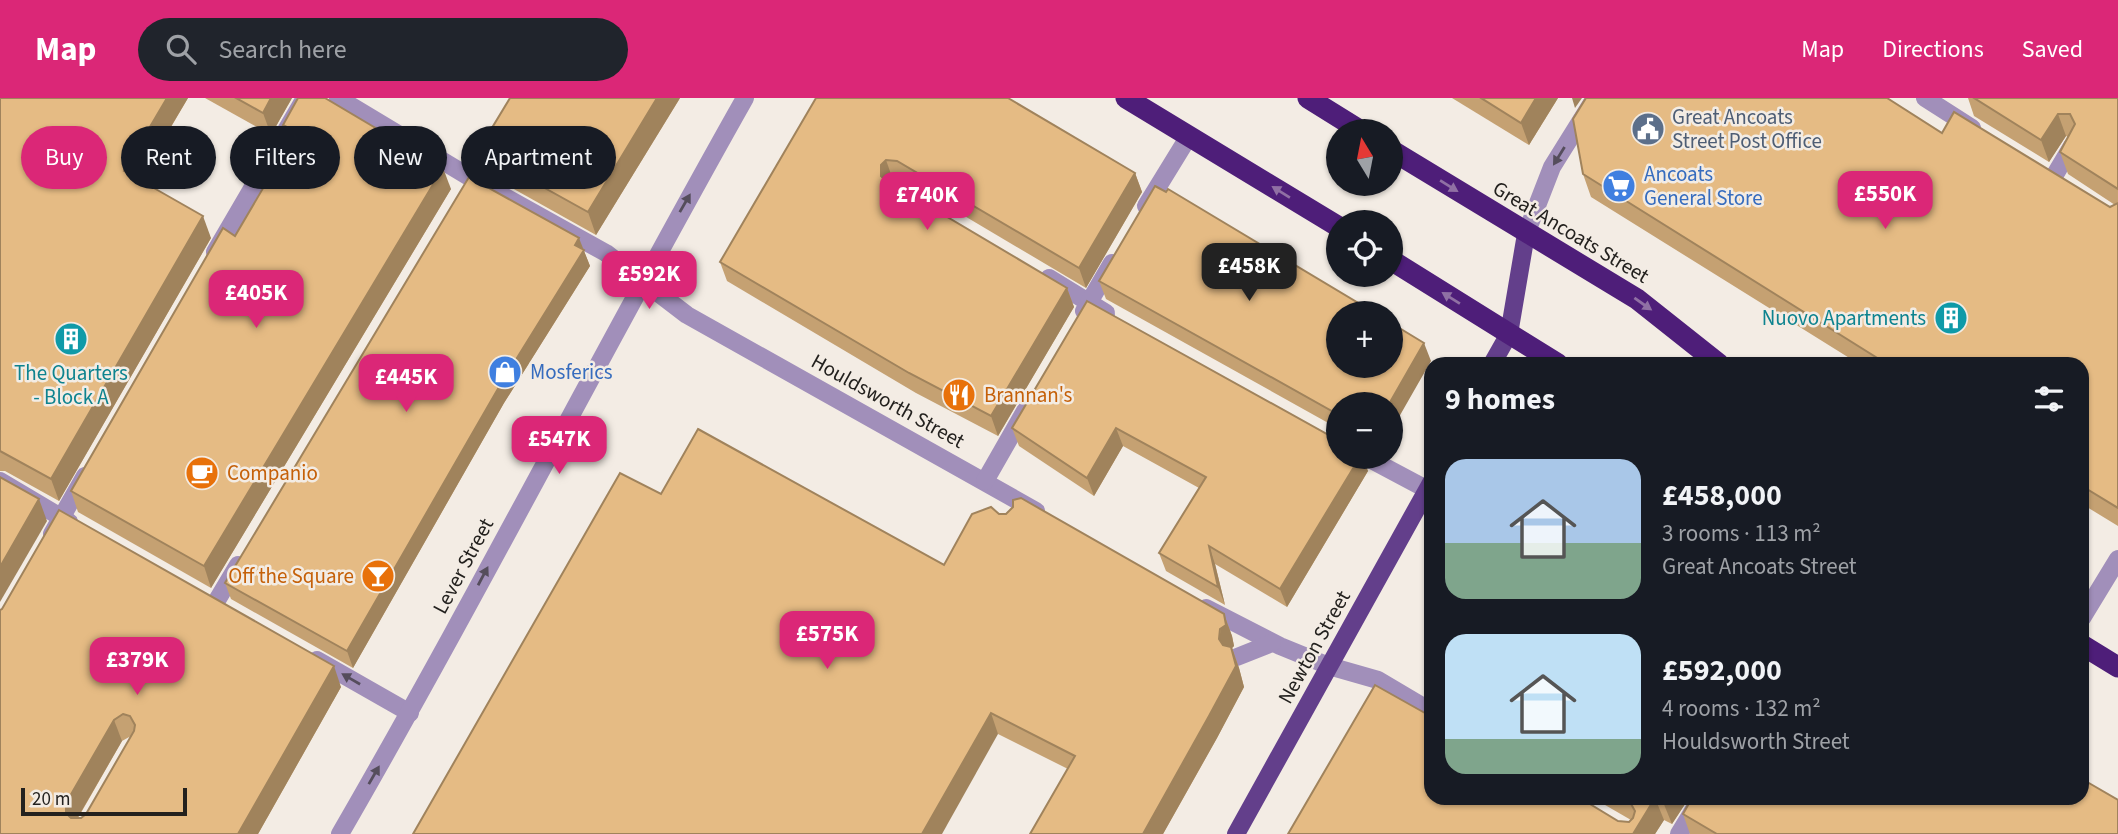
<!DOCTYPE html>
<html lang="en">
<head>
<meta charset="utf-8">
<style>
  :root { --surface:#171b24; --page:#20242c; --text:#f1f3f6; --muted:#9ea1a6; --accent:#db2777 }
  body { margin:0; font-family:"Source Sans 3",sans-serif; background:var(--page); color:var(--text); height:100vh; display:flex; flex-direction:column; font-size:26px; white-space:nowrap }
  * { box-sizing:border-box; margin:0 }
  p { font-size:23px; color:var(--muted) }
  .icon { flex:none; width:38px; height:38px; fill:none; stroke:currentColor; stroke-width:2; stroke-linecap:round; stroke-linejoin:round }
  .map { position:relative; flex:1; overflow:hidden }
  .sheet { position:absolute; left:1424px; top:259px; width:665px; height:448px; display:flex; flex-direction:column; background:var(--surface); border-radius:21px; box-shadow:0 2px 5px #0004 }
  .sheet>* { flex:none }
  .hud { position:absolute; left:21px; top:28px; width:665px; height:63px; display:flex; gap:14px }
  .needle { width:46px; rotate:350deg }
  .fabs { position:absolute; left:1326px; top:21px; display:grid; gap:14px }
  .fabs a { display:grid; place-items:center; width:77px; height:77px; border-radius:50%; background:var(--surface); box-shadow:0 2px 5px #0004; font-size:35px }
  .scale { position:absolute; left:21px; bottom:18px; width:166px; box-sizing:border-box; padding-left:7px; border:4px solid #23211e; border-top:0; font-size:19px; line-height:24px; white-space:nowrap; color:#23211e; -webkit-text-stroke:5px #f3ece4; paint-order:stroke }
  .price { position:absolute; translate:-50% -60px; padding:0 16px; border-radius:14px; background:var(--accent); color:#fff; font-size:23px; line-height:46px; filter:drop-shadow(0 2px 4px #0008) }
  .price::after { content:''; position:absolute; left:50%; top:42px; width:21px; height:16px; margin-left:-10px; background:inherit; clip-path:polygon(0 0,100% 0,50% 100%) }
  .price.on { background:#222; color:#fff }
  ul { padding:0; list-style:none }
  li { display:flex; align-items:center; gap:21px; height:175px; padding:0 21px }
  li span { display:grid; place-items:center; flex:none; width:196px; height:140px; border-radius:21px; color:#555 }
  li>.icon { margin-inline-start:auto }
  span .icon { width:84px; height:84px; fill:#fffc; stroke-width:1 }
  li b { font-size:30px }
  h2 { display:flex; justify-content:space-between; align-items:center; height:84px; padding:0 21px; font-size:30px }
  .chip { padding:0 24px; border-radius:32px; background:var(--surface); box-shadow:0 2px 5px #0004; font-size:24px; line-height:63px }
  .chip.on { background:var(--accent); color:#fff }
  header { display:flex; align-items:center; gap:42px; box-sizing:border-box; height:98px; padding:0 35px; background:var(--accent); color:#fff }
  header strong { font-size:33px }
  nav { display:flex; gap:38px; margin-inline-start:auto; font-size:24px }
  .search { width:490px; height:63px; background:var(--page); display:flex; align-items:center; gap:18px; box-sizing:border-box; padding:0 24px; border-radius:38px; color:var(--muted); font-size:26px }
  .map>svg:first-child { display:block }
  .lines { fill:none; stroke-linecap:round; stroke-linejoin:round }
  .minor { stroke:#a18fba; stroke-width:18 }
  .major { stroke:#633f8b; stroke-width:18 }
  .highway { stroke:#4e1e79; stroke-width:21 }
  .wall { fill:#c5a172; fill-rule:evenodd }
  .shaded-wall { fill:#a0835c }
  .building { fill:#e5bb84; stroke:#a0835c; stroke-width:2; fill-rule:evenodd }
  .oneway { fill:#554d5c }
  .oneway2 { fill:#9070a4 }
  .labels { text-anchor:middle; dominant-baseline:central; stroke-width:5; stroke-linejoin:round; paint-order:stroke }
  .service-label { font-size:21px; fill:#4e5e75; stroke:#f3ece4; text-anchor:start }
  .shop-label { font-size:21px; fill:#366cbe; stroke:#f3ece4; text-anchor:start }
  .street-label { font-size:21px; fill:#23211e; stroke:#f3ece4 }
  .culture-label { font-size:21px; fill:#0d838f; stroke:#f3ece4; text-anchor:end }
  .food-label { font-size:21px; fill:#c56008; stroke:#f3ece4; text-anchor:start }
</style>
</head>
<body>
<header>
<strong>Map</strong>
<div class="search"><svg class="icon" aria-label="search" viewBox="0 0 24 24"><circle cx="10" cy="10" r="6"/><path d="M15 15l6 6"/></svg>Search here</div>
<nav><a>Map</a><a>Directions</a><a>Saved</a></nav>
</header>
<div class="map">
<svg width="2118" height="736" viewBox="0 0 2118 736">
  <rect width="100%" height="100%" fill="#f3ece4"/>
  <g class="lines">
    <g class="minor">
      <polyline points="338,0 471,80 606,155 687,217 1036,413"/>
      <polyline points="1925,0 1972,30"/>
      <polyline points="2053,80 2072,48"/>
      <polyline points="1146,108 1189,38"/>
      <polyline points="1526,136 1552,69 1595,0"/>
      <polyline points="215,154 305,0"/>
      <polyline points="1049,180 1106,215"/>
      <polyline points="1084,213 1112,165"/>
      <polyline points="1366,359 1428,392"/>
      <polyline points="0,383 69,424"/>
      <polyline points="985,383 1025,313"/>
      <polyline points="52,436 85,378"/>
      <polyline points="216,504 238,467"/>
      <polyline points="1206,510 1280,548 1329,568 1378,582 1432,614"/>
      <polyline points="2082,520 2118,461"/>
      <polyline points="1237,559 1272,545"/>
      <polyline points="317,562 410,615"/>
      <path d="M340,736c140,-242 267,-492 405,-736"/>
      <polyline points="1679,736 1701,700"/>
    </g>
    <g class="major">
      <polyline points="1492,266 1509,236 1526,136"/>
      <polyline points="1236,736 1432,383"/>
    </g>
    <g class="highway">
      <polyline points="1126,0 1339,129"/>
      <polyline points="1308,0 1361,33"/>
      <polyline points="1391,52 1637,201 1719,266"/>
      <polyline points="1391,162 1558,266"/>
      <polyline points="2082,547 2118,569"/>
    </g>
  </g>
  <g class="wall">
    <polygon points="0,0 188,0 140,82 211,140 59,403 5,373 0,373"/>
    <polygon points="205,0 292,0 271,37"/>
    <polygon points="680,0 596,137 487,76 478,53"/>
    <polygon points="816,0 1135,75 1142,94 1086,190 904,82 893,82 890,85 1067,190 1074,209 998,338 916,295 727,183 720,164"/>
    <polygon points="1452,0 1558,0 1529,47"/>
    <polygon points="1968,0 2118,0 2118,428 2082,406 2082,266 1859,266 1591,99 1583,76 1942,35 2110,109 2115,107 2068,76 2060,54 2068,39 2066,38 2049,64 1974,18"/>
    <polygon points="283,27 451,91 211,490 78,414 71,393 235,138 290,46"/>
    <polygon points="1166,94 1431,263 1339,306 1339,331 1106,201 1099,183"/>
    <polygon points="583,151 590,168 504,305 353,570 231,501 225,485"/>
    <polygon points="1087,203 1327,336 1333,337 1368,373 1287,509 1215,466 1225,507 1166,473 1159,455 1199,390 1123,348 1094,398 1019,348 1012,330"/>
    <polygon points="661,396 944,467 999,416 1224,516 1232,538 1234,548 1232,550 1239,570 1244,589 1217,640 1163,736 1030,736 1068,671 998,636"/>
    <path d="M0,512l341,77 -83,147h-258zM131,638l-45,78 -5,4h-3l44,-77z"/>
    <polygon points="1593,700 1689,700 1672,726 1664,722 1655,736 1288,736 1629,724 1631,722"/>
    <polygon points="1683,716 2118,736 1690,736"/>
  </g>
  <g class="shaded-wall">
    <polygon points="167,0 188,0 132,94 124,73"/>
    <polygon points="271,0 292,0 271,37 263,15"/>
    <polygon points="657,0 680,0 596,137 588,114"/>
    <polygon points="1536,0 1558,0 1529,47 1521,25"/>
    <polygon points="1572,0 1582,0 1575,10"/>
    <polygon points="2058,16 2066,38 2049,64 2041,42"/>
    <polygon points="886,62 893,82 888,87 881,78 881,67"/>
    <polygon points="443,70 451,91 211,490 204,468"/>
    <polygon points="1135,75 1142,94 1086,190 1079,170"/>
    <polygon points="203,118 211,140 59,403 51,381"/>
    <polygon points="579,140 590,168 504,305 353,570 347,553 499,289"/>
    <polygon points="1067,190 1074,209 998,338 991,318"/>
    <polygon points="1424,245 1431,263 1391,333 1391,306 1389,306"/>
    <polygon points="1116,330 1123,348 1094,398 1087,380"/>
    <polygon points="1360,359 1363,359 1368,373 1287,509 1280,491"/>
    <polygon points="39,401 47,423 0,504 0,469"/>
    <polygon points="1209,448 1215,466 1225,507 1218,489"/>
    <polygon points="1224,516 1232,538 1234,548 1232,550 1239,570 1244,589 1217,640 1163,736 1143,736 1228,553 1219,541"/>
    <polygon points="334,568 341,589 258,736 238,736"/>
    <polygon points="991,615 998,636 942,736 922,736"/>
    <polygon points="114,622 122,643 74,726 66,715 66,705"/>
    <polygon points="1655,700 1664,722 1655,736 1633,736"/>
    <polygon points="1666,700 1689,700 1672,726 1663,704"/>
  </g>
  <g class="building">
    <polygon points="0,0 167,0 124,73 203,118 51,381 0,353"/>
    <polygon points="236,0 271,0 263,15"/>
    <polygon points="298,0 325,0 443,70 204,468 71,393 223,130 235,138 296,34 283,27"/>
    <polygon points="510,0 657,0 588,114 478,53"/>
    <polygon points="816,0 1008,0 1135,75 1079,170 897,63 886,62 881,67 881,78 885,82 1067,190 991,318 909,275 720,164"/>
    <polygon points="1481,0 1536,0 1521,25"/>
    <polygon points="1586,0 1887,0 1942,35 1954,14 2110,109 2118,105 2118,410 2082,388 2082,266 1887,266 1583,76 1573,21"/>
    <polygon points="1974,0 2118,0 2118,91 2060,54 2075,26 2070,16 2058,16 2041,42"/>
    <polygon points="469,79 579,140 575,147 584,152 499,289 347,553 225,485"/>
    <polygon points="1155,88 1166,94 1168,91 1375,215 1339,215 1339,268 1391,268 1391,225 1424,245 1389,306 1339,306 1339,317 1099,183"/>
    <polygon points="1087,203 1327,336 1333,337 1339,334 1339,359 1360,359 1280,491 1209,448 1218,489 1159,455 1206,379 1116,330 1087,380 1012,330"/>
    <polygon points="698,331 944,467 972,416 991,409 999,416 1006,416 1013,409 1013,402 1021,400 1224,516 1226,527 1220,531 1219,541 1223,547 1231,549 1236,568 1209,618 1143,736 1030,736 1075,658 991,615 922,736 413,736 620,375 661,396"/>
    <polygon points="0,379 39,401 0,469"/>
    <path d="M59,412l275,156 -96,168h-238v-224l2,-1zM123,616l7,2 5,9 -1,6 -48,83 -5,4h-10l-5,-5v-10l48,-83z"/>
    <polygon points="1375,587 1432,619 1432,700 1580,700 1618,723 1629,724 1633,720 1635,713 1630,704 1623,700 1655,700 1633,736 1288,736"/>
    <polygon points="2082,681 2118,702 2118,736 1717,736 1683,716 1692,700 2082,700"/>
    <polygon points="1657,700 1666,700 1663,704"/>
  </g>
  <defs><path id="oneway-solid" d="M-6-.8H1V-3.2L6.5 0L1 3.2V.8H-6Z" transform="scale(1.75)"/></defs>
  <g class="oneway">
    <use href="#oneway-solid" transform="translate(1559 58) rotate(122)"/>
    <use href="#oneway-solid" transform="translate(685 105) rotate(-60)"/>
    <use href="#oneway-solid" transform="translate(483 478) rotate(-62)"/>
    <use href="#oneway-solid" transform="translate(351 581) rotate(-150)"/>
    <use href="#oneway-solid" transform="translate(374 677) rotate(-60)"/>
  </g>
  <g class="oneway2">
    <use href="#oneway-solid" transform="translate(1449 88) rotate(32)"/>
    <use href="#oneway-solid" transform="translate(1281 94) rotate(-148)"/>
    <use href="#oneway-solid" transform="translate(1451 200) rotate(-148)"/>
    <use href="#oneway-solid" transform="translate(1643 206) rotate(35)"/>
  </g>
  <defs>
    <symbol id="civic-disc" viewBox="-11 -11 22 22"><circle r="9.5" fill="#5c6f8a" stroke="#f3ece4"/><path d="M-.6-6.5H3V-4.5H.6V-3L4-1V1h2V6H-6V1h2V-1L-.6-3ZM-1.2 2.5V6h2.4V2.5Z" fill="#fff"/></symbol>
    <symbol id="supermarket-disc" viewBox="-11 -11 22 22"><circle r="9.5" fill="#3f7fe0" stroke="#f3ece4"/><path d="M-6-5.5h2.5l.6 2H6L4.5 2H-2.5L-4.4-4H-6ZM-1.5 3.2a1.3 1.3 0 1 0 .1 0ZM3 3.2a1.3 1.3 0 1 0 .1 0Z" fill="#fff"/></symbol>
    <symbol id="building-disc" viewBox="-11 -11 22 22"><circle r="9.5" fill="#0f9aa8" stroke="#f3ece4"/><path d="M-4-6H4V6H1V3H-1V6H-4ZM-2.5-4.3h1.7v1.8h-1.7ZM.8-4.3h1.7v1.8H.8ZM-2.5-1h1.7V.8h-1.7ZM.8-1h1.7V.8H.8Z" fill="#fff"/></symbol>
    <symbol id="shop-disc" viewBox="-11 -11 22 22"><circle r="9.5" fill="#3f7fe0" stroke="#f3ece4"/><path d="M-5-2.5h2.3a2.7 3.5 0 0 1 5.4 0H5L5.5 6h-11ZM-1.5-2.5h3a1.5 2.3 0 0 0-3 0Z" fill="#fff"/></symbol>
    <symbol id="restaurant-disc" viewBox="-11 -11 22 22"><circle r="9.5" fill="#e8710a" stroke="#f3ece4"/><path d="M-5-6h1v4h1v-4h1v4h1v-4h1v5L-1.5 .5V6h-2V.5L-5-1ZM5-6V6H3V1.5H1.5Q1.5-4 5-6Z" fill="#fff"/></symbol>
    <symbol id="cafe-disc" viewBox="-11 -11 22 22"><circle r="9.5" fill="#e8710a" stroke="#f3ece4"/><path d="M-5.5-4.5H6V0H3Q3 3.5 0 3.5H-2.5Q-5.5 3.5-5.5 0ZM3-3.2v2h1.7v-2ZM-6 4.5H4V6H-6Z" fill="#fff"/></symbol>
    <symbol id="bar-disc" viewBox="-11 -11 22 22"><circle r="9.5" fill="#e8710a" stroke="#f3ece4"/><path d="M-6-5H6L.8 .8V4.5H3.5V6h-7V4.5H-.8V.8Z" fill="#fff"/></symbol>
  </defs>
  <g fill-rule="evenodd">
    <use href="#civic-disc" x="1629" y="12" width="38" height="38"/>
    <use href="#supermarket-disc" x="1600" y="69" width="38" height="38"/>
    <use href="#building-disc" x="1932" y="201" width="38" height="38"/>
    <use href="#building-disc" x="52" y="222" width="38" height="38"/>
    <use href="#shop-disc" x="486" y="255" width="38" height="38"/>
    <use href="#restaurant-disc" x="940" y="278" width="38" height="38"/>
    <use href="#cafe-disc" x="183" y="356" width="38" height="38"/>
    <use href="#bar-disc" x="359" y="459" width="38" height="38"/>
  </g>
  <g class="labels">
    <g class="service-label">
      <text x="1672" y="19">Great Ancoats<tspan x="1672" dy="24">Street Post Office</tspan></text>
    </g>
    <g class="shop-label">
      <text x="1644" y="76">Ancoats<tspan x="1644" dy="24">General Store</tspan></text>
      <text x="530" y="274">Mosferics</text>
    </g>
    <g class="street-label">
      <text transform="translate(1571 134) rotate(31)">Great Ancoats Street</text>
      <text transform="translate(888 303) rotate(29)">Houldsworth Street</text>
      <text transform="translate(463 468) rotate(-62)">Lever Street</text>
      <text transform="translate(1314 549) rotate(-61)">Newton Street</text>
    </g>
    <g class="culture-label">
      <text x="1926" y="220">Nuovo Apartments</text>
      <text x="71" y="275" text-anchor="middle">The Quarters<tspan x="71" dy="24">- Block A</tspan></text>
    </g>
    <g class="food-label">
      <text x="984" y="297">Brannan's</text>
      <text x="227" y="375">Companio</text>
      <text x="354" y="478" text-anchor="end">Off the Square</text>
    </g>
  </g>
</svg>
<div class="fabs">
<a><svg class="needle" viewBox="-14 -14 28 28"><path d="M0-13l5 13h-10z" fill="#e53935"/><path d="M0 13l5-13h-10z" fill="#9ea1a6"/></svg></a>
<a><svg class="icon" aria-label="locate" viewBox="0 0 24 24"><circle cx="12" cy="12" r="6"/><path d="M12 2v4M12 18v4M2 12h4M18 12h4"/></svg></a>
<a>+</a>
<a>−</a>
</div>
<div class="scale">20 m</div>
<b class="price" style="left:1885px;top:133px">£550K</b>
<b class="price" style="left:927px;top:134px">£740K</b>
<b class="price on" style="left:1249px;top:205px">£458K</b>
<b class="price" style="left:649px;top:213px">£592K</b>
<b class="price" style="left:256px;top:232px">£405K</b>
<b class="price" style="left:406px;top:316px">£445K</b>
<b class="price" style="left:559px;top:378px">£547K</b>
<b class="price" style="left:827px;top:573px">£575K</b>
<b class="price" style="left:137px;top:599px">£379K</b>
<div class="hud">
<a class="chip on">Buy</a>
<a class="chip">Rent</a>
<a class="chip">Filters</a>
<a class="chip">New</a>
<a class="chip">Apartment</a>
</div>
<section class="sheet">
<h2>9 homes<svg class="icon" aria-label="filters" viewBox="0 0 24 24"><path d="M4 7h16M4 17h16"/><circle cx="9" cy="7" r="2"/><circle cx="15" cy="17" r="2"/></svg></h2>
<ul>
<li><span style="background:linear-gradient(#a9c7e8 60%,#7fa58c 0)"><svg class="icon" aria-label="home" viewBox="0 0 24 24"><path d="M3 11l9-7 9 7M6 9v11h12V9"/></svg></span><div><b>£458,000</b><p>3 rooms · 113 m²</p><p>Great Ancoats Street</p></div></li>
<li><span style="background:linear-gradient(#bfe0f5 75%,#7fa58c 0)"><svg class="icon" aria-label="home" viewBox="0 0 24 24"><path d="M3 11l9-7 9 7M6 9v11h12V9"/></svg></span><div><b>£592,000</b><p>4 rooms · 132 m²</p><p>Houldsworth Street</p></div></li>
</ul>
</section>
</div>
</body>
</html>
